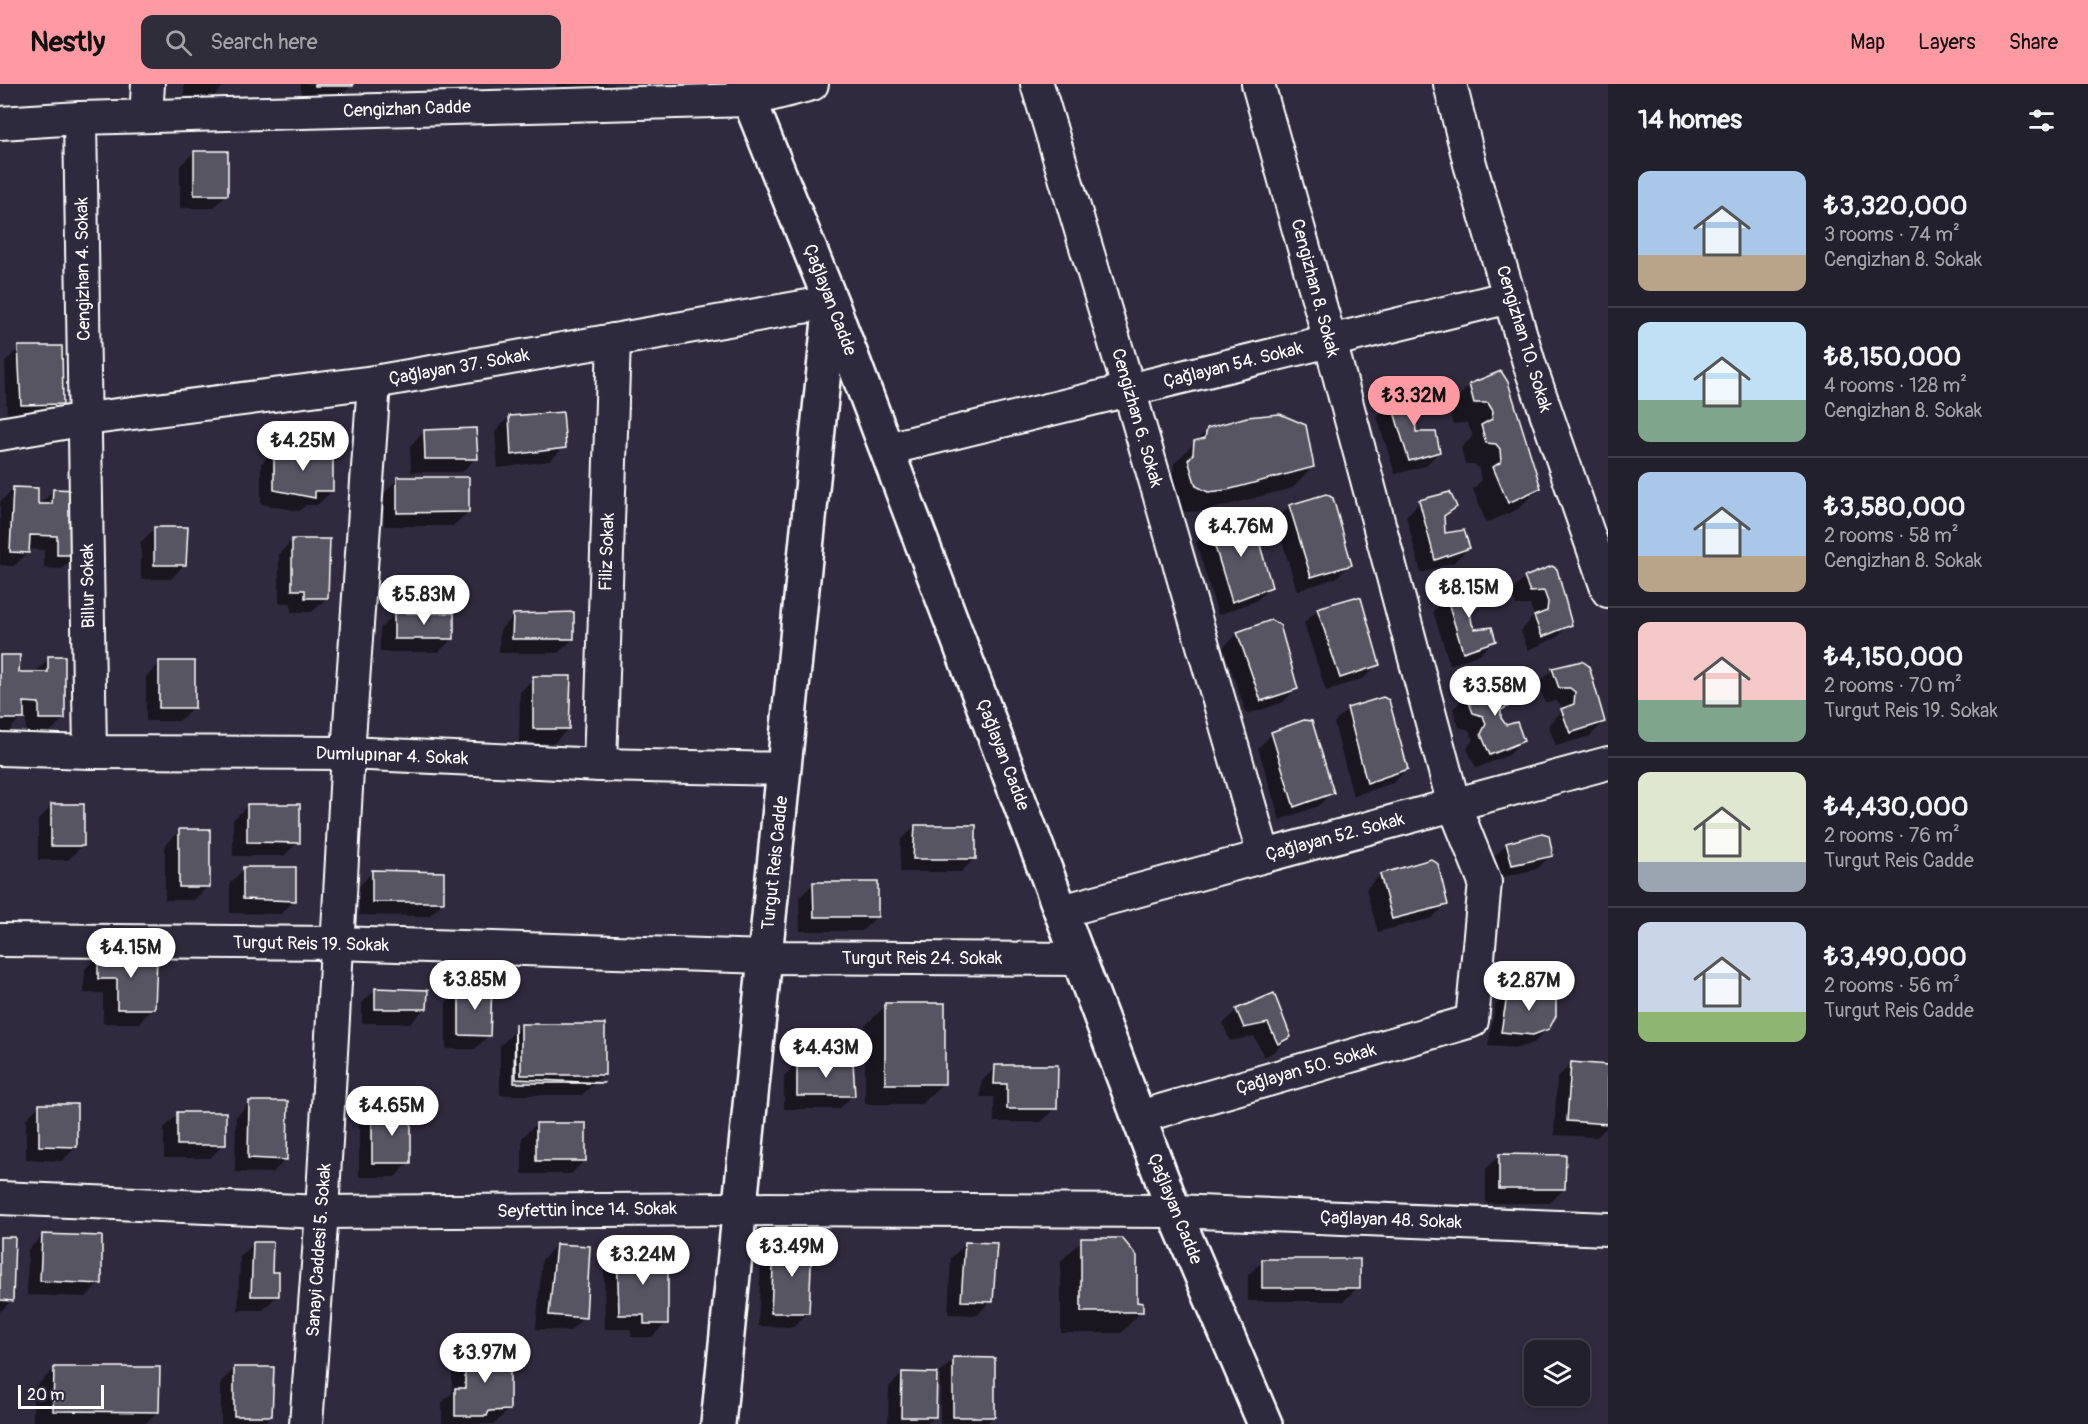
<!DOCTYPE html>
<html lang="en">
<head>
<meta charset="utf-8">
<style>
  :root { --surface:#23202e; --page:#2f2d3a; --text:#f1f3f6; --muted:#a3a3aa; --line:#403e4a; --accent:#ff9aa2 }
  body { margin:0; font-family:Pangolin,sans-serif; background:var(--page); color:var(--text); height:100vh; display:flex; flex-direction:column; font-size:22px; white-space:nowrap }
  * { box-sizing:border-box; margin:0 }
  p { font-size:20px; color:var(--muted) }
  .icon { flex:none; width:33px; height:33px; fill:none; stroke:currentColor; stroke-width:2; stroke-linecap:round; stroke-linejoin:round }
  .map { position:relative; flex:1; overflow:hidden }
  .side { display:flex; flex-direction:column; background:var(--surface); width:480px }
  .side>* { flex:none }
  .fabs { position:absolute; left:1524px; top:1256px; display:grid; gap:12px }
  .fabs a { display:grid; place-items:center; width:66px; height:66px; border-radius:12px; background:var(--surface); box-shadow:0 3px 9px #0003,0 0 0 2px var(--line); font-size:30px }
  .scale { position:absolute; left:18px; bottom:15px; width:86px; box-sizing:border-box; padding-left:6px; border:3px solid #fff; border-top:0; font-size:16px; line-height:21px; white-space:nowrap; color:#fff; -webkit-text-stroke:4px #2f2a3d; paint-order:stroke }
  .price { position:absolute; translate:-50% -51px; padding:0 14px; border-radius:21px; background:#fff; color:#222; font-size:20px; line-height:39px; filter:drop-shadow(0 2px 3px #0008) }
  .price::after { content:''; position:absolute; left:50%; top:36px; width:18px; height:14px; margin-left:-9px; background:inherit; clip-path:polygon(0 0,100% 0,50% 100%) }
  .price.active { background:var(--accent); color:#111 }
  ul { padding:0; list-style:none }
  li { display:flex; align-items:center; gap:18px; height:150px; padding:0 30px }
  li+li { border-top:2px solid var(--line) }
  li span { display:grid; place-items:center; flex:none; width:168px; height:120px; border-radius:12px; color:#555 }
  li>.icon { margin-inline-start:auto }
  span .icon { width:72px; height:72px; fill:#fffc; stroke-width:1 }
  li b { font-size:26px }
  h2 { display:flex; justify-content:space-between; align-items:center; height:72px; padding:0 30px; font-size:26px }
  header { display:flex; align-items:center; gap:36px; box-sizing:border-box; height:84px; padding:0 30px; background:var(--accent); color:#111 }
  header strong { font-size:28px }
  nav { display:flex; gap:33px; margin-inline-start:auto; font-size:21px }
  .search { width:420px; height:54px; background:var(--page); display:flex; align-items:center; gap:15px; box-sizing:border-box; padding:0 21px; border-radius:12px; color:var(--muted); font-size:22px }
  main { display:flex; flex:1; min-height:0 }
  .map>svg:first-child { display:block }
  .shadow { fill:#0007 }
  .building { fill:#595564; stroke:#fff; stroke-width:1.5 }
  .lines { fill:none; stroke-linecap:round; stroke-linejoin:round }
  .street-casing { stroke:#fff; stroke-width:36 }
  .secondary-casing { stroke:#fff; stroke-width:38 }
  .street { stroke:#2f2a3d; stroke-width:32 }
  .secondary { stroke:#2f2a3d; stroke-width:33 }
  .labels { text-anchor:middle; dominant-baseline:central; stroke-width:6; stroke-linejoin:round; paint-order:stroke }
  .street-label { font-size:18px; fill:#fff; stroke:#2f2a3d }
</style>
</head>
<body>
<header>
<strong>Nestly</strong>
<div class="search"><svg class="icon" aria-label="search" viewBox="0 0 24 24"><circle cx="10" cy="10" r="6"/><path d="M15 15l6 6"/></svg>Search here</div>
<nav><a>Map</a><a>Layers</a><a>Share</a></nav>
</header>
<main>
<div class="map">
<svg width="1608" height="1340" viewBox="0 0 1608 1340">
  <rect width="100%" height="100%" fill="#2f2a3d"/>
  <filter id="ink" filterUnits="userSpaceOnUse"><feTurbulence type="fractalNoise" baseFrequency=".0167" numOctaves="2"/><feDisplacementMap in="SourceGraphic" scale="12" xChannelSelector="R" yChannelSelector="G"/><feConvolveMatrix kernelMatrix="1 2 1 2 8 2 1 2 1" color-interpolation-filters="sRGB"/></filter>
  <g filter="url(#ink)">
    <g class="shadow">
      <polygon points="184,0 226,0 214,12 184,12"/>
      <polygon points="301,0 351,0 351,2 337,16 301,16"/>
      <polygon points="556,0 615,0 609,6 556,6"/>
      <polygon points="194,68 227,110 213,124 180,124 180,82"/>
      <polygon points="19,264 62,319 48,334 7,334 5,278"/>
      <polygon points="1500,289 1539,404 1518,425 1486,439 1473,405 1481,397 1479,386 1475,380 1465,380 1461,364 1472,353 1472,349 1467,339 1453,340 1448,323 1470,301"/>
      <polygon points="1391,319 1425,324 1414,336 1415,350 1439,368 1425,382 1395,390 1377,333"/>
      <polygon points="509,333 564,363 550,377 498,384 495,348"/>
      <polygon points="1208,345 1313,382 1292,404 1205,427 1186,428 1175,423 1168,398 1173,393 1174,380"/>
      <polygon points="424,348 476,374 462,388 411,388 410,362"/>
      <polygon points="275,366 332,407 317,421 306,421 299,427 261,420 261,380"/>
      <polygon points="398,395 468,428 453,442 384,442 384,409"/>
      <polygon points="13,405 36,421 39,421 53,407 76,470 62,485 44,484 44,466 28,465 28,468 14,482 0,481 0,418"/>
      <polygon points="1420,418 1455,423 1442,436 1444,451 1468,464 1454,478 1421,489 1406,432"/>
      <polygon points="1290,422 1350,480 1336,494 1297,507 1276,436"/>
      <polygon points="155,444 185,480 171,495 141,495 141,458"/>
      <polygon points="1210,445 1270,503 1256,517 1218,531 1196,459"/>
      <polygon points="293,456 327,514 312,528 291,528 291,519 279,519 279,470"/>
      <polygon points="1552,484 1570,540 1556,554 1528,566 1521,547 1534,532 1530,521 1516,521 1511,508 1525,494"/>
      <polygon points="1447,513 1481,518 1469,530 1470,541 1475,547 1494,556 1480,570 1450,581 1433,527"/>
      <polygon points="1318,525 1378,580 1364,594 1326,607 1304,539"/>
      <polygon points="394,531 453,554 439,568 380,568 380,545"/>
      <polygon points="514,532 573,555 558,569 499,569 500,546"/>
      <polygon points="1271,538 1296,605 1282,619 1247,630 1223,564 1237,550"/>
      <polygon points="0,572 18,590 34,590 49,574 64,634 50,648 26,648 26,632 22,632 8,648 0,648"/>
      <polygon points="160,579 193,623 179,637 146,637 146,593"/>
      <polygon points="1582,579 1604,638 1590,652 1556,662 1548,641 1561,628 1562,622 1556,617 1545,618 1538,600 1552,586"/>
      <polygon points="534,594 568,645 554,659 519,659 520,608"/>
      <polygon points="1467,611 1511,619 1500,630 1500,634 1505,643 1523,657 1509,671 1476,684 1467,665 1473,655 1469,646 1459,643 1453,625"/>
      <polygon points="1348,625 1407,685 1393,699 1353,712 1334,639"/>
      <polygon points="1272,650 1332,708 1318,722 1280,736 1258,664"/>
      <polygon points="52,722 82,762 68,776 38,776 38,736"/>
      <polygon points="247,722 298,758 284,772 233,772 233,736"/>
      <polygon points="915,742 975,774 961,788 900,788 901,756"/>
      <polygon points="179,747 208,802 194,816 165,816 165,761"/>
      <polygon points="1507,760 1551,771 1537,785 1498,794 1493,774"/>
      <polygon points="244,785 295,816 281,830 230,829 230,799"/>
      <polygon points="373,788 443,818 429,832 359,831 359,802"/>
      <polygon points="1380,791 1446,820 1432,834 1378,848 1366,805"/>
      <polygon points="813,800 876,833 862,847 800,847 799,814"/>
      <polygon points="99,871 153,924 139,939 103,939 103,909 84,909 85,885"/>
      <polygon points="376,905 425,924 411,939 362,939 362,919"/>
      <polygon points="460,905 489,951 475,965 446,965 446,919"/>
      <polygon points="1509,908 1548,944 1534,959 1518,964 1488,962 1495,922"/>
      <polygon points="1273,911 1289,953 1275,967 1264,973 1254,952 1230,957 1223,940 1237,926"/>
      <polygon points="886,921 943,999 922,1020 865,1020 865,942"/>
      <polygon points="521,941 603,990 582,1011 500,1011 500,962"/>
      <polygon points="798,978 853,1011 839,1025 784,1025 784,992"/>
      <polygon points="1571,980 1608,983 1608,1042 1597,1053 1554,1051 1557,994"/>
      <polygon points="996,983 1055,1024 1041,1038 994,1038 994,1013 980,1013 982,997"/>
      <polygon points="250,1019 286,1075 272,1089 235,1088 236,1033"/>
      <polygon points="40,1021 76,1063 62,1077 26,1075 26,1035"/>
      <polygon points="373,1028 409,1079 395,1093 359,1093 359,1042"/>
      <polygon points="178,1030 224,1060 210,1074 164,1074 164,1044"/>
      <polygon points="536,1040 585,1076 571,1090 522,1090 522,1054"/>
      <polygon points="1500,1071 1564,1105 1550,1119 1486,1119 1486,1085"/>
      <polygon points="42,1152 100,1199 86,1213 27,1211 28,1166"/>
      <polygon points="0,1155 12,1216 0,1228"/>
      <polygon points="1082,1156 1142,1227 1121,1249 1061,1249 1061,1177"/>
      <polygon points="254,1159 271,1189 277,1212 263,1226 238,1226 240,1173"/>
      <polygon points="965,1160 991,1217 977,1231 948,1230 951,1174"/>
      <polygon points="556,1161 584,1233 570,1247 536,1245 542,1176"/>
      <polygon points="775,1161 807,1229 793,1243 758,1242 761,1176"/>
      <polygon points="618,1168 666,1239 652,1253 631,1253 631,1245 605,1245 604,1182"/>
      <polygon points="1263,1177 1358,1203 1344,1217 1248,1217 1248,1191"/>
      <polygon points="466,1269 508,1326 494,1340 442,1340 442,1319 452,1309 452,1283"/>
      <polygon points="954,1275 994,1332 986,1340 940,1340 940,1289"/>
      <polygon points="55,1284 158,1327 145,1340 33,1340 33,1305"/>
      <polygon points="235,1284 271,1332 263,1340 221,1340 221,1298"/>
      <polygon points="903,1289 934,1332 927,1340 888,1340 889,1303"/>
    </g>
    <g class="building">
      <rect x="315" y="0" width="38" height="2"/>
      <rect x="194" y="67" width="34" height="44"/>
      <polygon points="18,262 62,262 63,320 21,321"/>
      <polygon points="1501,287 1508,298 1541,404 1508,419 1493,383 1501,378 1500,365 1496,360 1486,359 1481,341 1492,335 1493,327 1488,319 1474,319 1469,300"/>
      <polygon points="1416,309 1422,310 1427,325 1415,333 1416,348 1436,348 1440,368 1409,377 1391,318"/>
      <polygon points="563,328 566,364 511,371 509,332"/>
      <polygon points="1280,330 1306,341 1314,383 1227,406 1208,408 1196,402 1188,376 1193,370 1194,357 1205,354 1207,344 1247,333"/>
      <polygon points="476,344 478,375 425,375 424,346"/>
      <polygon points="274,365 333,368 333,407 315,407 315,414 274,406"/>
      <polygon points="397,393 469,393 469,428 397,429"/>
      <polygon points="13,403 38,404 38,420 52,420 53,405 80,406 77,471 57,471 57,452 30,451 29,469 10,468"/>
      <polygon points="1450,408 1457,423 1444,432 1445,449 1464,446 1470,464 1435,476 1419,416"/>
      <polygon points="1326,410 1333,414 1352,481 1311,493 1289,421"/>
      <polygon points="1246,433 1252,433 1272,503 1232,518 1209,443"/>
      <polygon points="154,443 188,443 186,481 154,481"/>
      <polygon points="292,455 330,455 328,514 305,514 305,506 292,506"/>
      <polygon points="1552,482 1557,485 1572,541 1542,553 1534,532 1547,527 1548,518 1544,507 1530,508 1524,493"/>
      <polygon points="1472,503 1478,503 1482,519 1470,526 1472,540 1475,545 1492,543 1496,557 1463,568 1446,512"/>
      <polygon points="1355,513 1361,514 1380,581 1340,594 1317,524"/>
      <polygon points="574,528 574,555 512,555 513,530"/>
      <rect x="394" y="529" width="60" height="26"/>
      <polygon points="1271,536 1280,541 1298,605 1261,617 1237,548"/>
      <polygon points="0,571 20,571 19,588 48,588 48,572 65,572 65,635 39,635 39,619 24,618 24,635 0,635"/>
      <rect x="159" y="577" width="36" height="47"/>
      <polygon points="1582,577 1589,582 1605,638 1570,649 1561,625 1574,620 1575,608 1570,604 1559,604 1552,584"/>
      <polygon points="533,592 571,592 569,645 533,645"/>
      <polygon points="1500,597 1505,598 1513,620 1501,626 1501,634 1506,641 1517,638 1524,657 1490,671 1481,650 1486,640 1483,632 1473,629 1466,610"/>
      <polygon points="1383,613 1389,616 1408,685 1367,699 1347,624"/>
      <polygon points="1304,636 1312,637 1334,709 1294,723 1271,648"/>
      <rect x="51" y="720" width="33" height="42"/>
      <polygon points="247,720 300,720 300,759 247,758"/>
      <polygon points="915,741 976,741 976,775 913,775"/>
      <rect x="179" y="745" width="31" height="58"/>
      <polygon points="1542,749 1549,751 1553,772 1512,781 1506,759"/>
      <polygon points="1431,775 1438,780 1448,821 1392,835 1380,790"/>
      <polygon points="243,783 296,783 296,817 243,815"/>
      <polygon points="372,786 444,788 444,818 372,818"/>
      <polygon points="813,798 878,798 878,833 814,833"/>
      <polygon points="98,869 157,873 155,925 117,925 117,895 98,895"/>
      <polygon points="459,903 492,903 490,952 459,951"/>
      <polygon points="375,904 428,906 427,925 375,925"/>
      <polygon points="1508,906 1556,906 1556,932 1549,945 1533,951 1501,948"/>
      <polygon points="1274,909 1291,953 1278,960 1268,939 1244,944 1236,925"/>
      <rect x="885" y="919" width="60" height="81"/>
      <polygon points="515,939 516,995 605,999 514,999"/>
      <rect x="521" y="940" width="84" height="51"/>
      <polygon points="797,977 853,977 855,1012 797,1012"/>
      <polygon points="1571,978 1608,981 1608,1040 1567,1037"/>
      <polygon points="995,981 1058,981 1057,1025 1007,1025 1007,1000 994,1000"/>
      <polygon points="249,1017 288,1017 287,1076 248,1074"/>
      <polygon points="39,1020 77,1020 77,1063 39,1062"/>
      <rect x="372" y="1027" width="39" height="52"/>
      <rect x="177" y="1028" width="49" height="33"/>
      <rect x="536" y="1039" width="50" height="38"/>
      <polygon points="1499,1070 1566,1071 1565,1105 1499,1105"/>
      <polygon points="42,1150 102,1152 102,1200 40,1197"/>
      <polygon points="0,1153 15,1153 13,1217 0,1216"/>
      <polygon points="1081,1154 1122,1154 1137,1172 1137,1218 1143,1219 1143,1228 1081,1228"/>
      <polygon points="253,1158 273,1158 272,1188 279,1188 279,1212 251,1212"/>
      <polygon points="965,1158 997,1159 993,1218 961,1217"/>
      <polygon points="556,1160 590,1162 586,1234 549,1231"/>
      <polygon points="774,1160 812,1160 809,1229 771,1229"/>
      <polygon points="617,1166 649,1166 649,1177 668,1177 668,1240 644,1240 644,1231 619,1231"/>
      <rect x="1262" y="1175" width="98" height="29"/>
      <polygon points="465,1267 510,1267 510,1326 489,1327 487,1332 455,1332 455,1304 465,1304"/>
      <polygon points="953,1273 995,1274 995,1333 953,1333"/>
      <polygon points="54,1283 160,1283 159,1328 53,1327"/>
      <polygon points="234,1283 274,1283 272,1332 234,1332"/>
      <polygon points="902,1288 937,1289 936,1333 901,1333"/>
    </g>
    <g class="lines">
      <defs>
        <g id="street">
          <polyline points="1037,0 1129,306 1264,772"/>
          <polyline points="1450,0 1470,80 1530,282 1608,507"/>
          <polyline points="146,32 148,0"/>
          <polyline points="80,34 90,668"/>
          <polyline points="0,39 80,34 750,16 812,0"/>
          <polyline points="0,350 86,335 374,298 831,218"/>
          <polyline points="887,365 1510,213"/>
          <polyline points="0,665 90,668 348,669 600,681 784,685"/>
          <polyline points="600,681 614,256"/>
          <polyline points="1062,827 1608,679"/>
          <polyline points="0,856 337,859 766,873 1078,875"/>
          <polyline points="1139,1033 1472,937 1485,798 1454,721 1330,257 1258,0"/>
          <polyline points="0,1114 322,1128 740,1125 1174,1127 1608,1145"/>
          <polyline points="306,1340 322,1128 348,669 374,298"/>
        </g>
        <g id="secondary">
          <polyline points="743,0 831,218 1174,1127 1265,1340"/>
          <polyline points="718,1340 830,226"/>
        </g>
      </defs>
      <use href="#street" class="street-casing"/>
      <use href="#secondary" class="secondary-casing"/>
      <use href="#street" class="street"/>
      <use href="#secondary" class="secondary"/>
    </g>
  </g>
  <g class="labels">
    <g class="street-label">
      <text transform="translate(407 25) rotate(-2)">Cengizhan Cadde</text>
      <text transform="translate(83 185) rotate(-91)">Cengizhan 4. Sokak</text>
      <text transform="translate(1315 204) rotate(75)">Cengizhan 8. Sokak</text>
      <text transform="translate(830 216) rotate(69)">Çağlayan Cadde</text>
      <text transform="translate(1524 255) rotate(73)">Cengizhan 10. Sokak</text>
      <text transform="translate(1233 281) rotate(-14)">Çağlayan 54. Sokak</text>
      <text transform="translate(459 283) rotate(-10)">Çağlayan 37. Sokak</text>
      <text transform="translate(1137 334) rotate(74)">Cengizhan 6. Sokak</text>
      <text transform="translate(607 468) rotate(-88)">Filiz Sokak</text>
      <text transform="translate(88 502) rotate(-91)">Billur Sokak</text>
      <text transform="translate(1003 671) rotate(69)">Çağlayan Cadde</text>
      <text transform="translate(392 672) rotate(2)">Dumlupınar 4. Sokak</text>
      <text transform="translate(1335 753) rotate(-15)">Çağlayan 52. Sokak</text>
      <text transform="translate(775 779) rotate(-84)">Turgut Reis Cadde</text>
      <text transform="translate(311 860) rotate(1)">Turgut Reis 19. Sokak</text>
      <text x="922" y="874">Turgut Reis 24. Sokak</text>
      <text transform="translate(1306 985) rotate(-16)">Çağlayan 50. Sokak</text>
      <text transform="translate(1175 1125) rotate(68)">Çağlayan Cadde</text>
      <text transform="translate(587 1126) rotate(-1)">Seyfettin İnce 14. Sokak</text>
      <text transform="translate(1391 1136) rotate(2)">Çağlayan 48. Sokak</text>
      <text transform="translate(319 1166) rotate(-86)">Sanayi Caddesi 5. Sokak</text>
    </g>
  </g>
</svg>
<div class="fabs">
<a><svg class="icon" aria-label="layers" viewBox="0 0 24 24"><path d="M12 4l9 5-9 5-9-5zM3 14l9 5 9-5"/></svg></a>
</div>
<div class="scale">20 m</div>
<b class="price active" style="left:1414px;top:343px">₺3.32M</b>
<b class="price" style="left:303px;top:388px">₺4.25M</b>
<b class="price" style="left:1241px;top:474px">₺4.76M</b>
<b class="price" style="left:1469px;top:535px">₺8.15M</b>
<b class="price" style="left:424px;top:542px">₺5.83M</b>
<b class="price" style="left:1495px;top:633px">₺3.58M</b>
<b class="price" style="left:131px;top:895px">₺4.15M</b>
<b class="price" style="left:475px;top:927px">₺3.85M</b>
<b class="price" style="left:1529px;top:928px">₺2.87M</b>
<b class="price" style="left:826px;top:995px">₺4.43M</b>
<b class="price" style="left:392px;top:1053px">₺4.65M</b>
<b class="price" style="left:792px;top:1194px">₺3.49M</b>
<b class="price" style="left:643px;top:1202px">₺3.24M</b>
<b class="price" style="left:485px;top:1300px">₺3.97M</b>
</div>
<section class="side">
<h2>14 homes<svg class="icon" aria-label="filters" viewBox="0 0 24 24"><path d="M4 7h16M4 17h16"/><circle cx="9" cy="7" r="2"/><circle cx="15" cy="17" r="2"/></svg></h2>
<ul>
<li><span style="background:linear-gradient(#a9c7e8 70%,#b9a48a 0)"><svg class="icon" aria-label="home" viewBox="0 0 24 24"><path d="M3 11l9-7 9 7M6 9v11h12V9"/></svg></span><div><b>₺3,320,000</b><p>3 rooms · 74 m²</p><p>Cengizhan 8. Sokak</p></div></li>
<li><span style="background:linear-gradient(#bfe0f5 65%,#7fa58c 0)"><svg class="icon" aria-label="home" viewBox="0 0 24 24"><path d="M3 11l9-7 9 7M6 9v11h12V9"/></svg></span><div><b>₺8,150,000</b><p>4 rooms · 128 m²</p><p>Cengizhan 8. Sokak</p></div></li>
<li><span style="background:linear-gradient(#a9c7e8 70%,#b9a48a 0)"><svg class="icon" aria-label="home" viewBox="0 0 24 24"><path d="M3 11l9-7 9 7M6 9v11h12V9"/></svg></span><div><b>₺3,580,000</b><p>2 rooms · 58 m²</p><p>Cengizhan 8. Sokak</p></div></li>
<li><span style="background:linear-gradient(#f6c9c9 65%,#7fa58c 0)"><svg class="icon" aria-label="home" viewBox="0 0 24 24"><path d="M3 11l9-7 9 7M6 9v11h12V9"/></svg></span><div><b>₺4,150,000</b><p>2 rooms · 70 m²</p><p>Turgut Reis 19. Sokak</p></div></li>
<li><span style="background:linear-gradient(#dfe7d0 75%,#9aa5b1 0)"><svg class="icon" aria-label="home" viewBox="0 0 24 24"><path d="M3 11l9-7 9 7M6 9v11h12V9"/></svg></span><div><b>₺4,430,000</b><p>2 rooms · 76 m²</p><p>Turgut Reis Cadde</p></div></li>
<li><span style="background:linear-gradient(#c9d6e8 75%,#8fb573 0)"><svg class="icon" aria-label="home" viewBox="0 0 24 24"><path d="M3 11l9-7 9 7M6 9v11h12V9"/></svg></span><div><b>₺3,490,000</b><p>2 rooms · 56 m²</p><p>Turgut Reis Cadde</p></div></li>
</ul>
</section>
</main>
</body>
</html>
